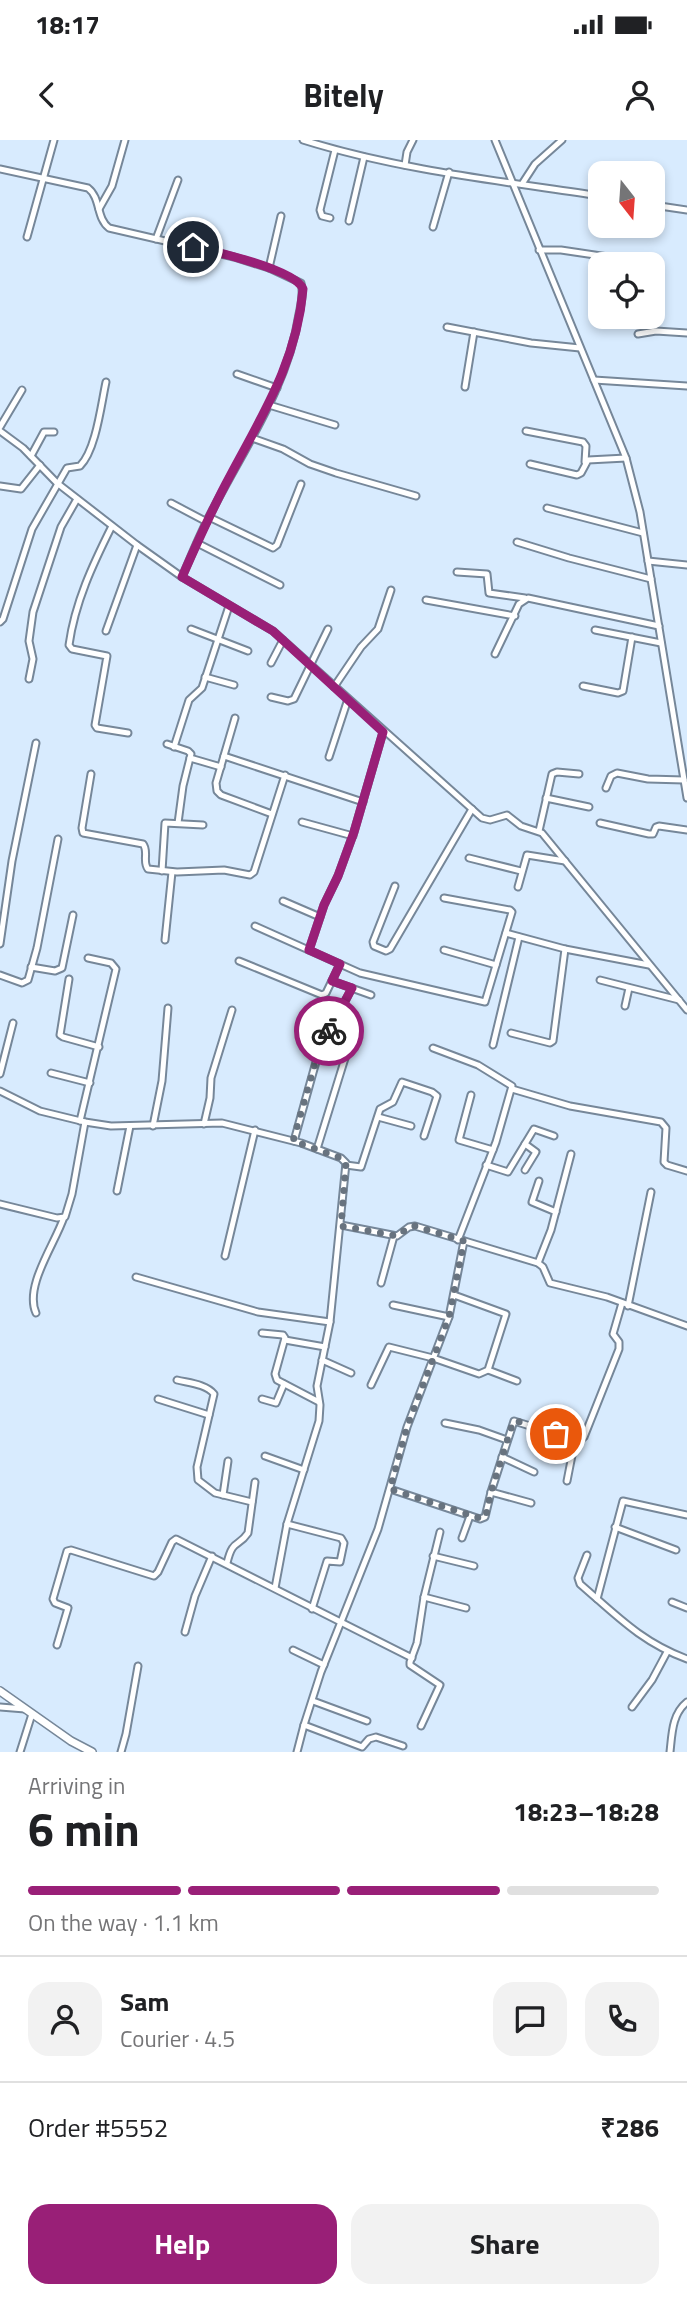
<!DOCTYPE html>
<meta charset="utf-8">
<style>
body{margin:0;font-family:"Titillium Web",sans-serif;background:#f2f2f2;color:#202124;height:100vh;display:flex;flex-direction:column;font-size:26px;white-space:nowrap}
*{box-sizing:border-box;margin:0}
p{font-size:23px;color:#757577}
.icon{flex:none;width:38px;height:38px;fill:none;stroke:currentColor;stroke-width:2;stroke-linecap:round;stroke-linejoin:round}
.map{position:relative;height:1612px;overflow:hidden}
.sheet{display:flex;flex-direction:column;background:#fff;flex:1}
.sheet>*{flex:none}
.needle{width:46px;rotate:163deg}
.controls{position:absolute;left:588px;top:21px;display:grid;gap:14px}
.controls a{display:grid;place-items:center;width:77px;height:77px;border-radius:14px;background:#fff;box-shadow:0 4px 10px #0003;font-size:35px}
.pin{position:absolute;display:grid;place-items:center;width:60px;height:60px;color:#fff;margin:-30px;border:4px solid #fff;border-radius:50%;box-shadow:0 2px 7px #0007}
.courier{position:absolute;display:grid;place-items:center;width:70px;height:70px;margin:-35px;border:5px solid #991f77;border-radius:50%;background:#fff;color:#222;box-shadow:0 2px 9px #0007}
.overview em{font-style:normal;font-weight:700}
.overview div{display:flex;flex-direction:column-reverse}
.overview{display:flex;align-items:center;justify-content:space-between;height:119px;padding:0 28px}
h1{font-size:46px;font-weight:700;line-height:52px}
.bar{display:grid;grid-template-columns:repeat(4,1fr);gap:10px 7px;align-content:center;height:84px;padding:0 28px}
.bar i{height:9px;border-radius:5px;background:#e0e0e0}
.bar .on{background:#991f77}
.bar p{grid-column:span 4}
.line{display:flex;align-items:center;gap:18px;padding:0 28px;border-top:2px solid #e0e0e0}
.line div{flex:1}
.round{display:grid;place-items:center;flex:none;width:74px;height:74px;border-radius:21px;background:#f2f2f2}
.cta{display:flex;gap:14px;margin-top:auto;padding:14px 28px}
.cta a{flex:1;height:80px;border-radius:21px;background:#991f77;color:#fff;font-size:28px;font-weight:700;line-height:80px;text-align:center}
.cta a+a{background:#f2f2f2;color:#202124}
.status{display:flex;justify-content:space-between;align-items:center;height:49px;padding:0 35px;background:#fff;direction:ltr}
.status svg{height:19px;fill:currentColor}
header{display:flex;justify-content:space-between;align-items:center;height:91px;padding:0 28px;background:#fff;font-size:32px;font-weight:700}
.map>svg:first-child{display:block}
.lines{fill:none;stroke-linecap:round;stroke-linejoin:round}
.minor-casing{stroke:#768799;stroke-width:9}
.tertiary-casing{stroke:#768799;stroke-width:10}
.minor{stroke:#fff;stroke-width:5}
.tertiary{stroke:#fff;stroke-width:7}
.done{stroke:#68737f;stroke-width:7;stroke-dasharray:0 12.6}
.route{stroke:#991f77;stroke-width:9}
</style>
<div class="status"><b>18:17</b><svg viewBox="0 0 49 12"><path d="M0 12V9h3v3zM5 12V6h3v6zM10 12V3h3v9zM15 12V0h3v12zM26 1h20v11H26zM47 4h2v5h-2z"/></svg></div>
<header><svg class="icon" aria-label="back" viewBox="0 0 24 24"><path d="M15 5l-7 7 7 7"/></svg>Bitely<svg class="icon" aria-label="person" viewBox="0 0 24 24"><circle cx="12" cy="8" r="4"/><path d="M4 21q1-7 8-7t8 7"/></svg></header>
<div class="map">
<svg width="687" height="1612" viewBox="0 0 687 1612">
<rect width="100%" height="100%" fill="#d8ebfe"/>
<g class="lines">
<defs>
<g id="minor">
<path d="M 303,0 C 399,30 501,41 600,56"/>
<polyline points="495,0 626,318 640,372 687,658"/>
<polyline points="405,25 407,12 413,0"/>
<path d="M 0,29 L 88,48 C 101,58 96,78 109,88 L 234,117 L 269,128 L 301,143 C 304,153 301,164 299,174 C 288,246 246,305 213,369 C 201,391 192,414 182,437"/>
<polyline points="611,33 612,27"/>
<polyline points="522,44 535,24 562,0"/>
<polyline points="653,65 687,70"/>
<polyline points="99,69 112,46 125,0"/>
<polyline points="330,78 322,76 320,70 335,10"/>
<polyline points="349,81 364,17"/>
<polyline points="433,87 449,32"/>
<polyline points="27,97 54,0"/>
<polyline points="156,99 178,40"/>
<polyline points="539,110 561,110 635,121"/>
<polyline points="269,128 281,76"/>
<polyline points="447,187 531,203 580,208"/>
<polyline points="638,194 656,191 687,193"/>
<polyline points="237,234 277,248"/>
<polyline points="594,240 687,246"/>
<polyline points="465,247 474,192"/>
<polyline points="269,265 335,285"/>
<polyline points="0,287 22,250"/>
<polyline points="0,291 23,308 57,343 137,405 182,437 273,491 482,678 490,680 507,675 521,686 542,693 687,870"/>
<polyline points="526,291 583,302 586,306 585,322"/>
<polyline points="252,298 283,309 310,324 336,333 416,356"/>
<polyline points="31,316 44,292 54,292"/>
<polyline points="530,324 577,335 581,333 588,320 626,318"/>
<polyline points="0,346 21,349 40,325"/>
<polyline points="171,363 207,382"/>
<polyline points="547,368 643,393"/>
<polyline points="209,377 273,408 277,405 301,344"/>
<path d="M 112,386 C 93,424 75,462 69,505 L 72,509 L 107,516 L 95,585 L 97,588 L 128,593"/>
<polyline points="517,402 569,418 651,439"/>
<polyline points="197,403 280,445"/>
<polyline points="648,421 687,425"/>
<polyline points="457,432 487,434 489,453 525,458"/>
<polyline points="426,460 515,476"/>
<path d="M 0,482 L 3,479 L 32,389 L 67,328 L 80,326 C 96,310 101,265 106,242"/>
<polyline points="191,489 248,511"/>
<polyline points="595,490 661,503"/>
<polyline points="106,491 137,405"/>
<polyline points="495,514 519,464 528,458 659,486"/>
<polyline points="271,523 283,500"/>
<polyline points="205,537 234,545"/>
<polyline points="29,539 33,519 29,501 33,472 61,387 77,359"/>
<polyline points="583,546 618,553 623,551 632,497"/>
<polyline points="334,547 361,507 378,489 391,450"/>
<polyline points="271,557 288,561 294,559 328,489"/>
<polyline points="235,578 216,643 217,651 221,655 272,674"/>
<polyline points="167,604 188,611 191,614 183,646 178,683"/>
<polyline points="174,607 189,560 202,548 229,466"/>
<polyline points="224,616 363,662"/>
<polyline points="329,617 348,559"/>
<polyline points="190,618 221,627"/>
<path d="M 91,634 L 82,688 L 83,693 L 143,704 C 149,711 142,722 148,729 L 177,732 L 224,730 L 250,735 L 254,732 L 285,635"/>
<polyline points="606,648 611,636 617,633 648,639 684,640"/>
<polyline points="546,658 589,667"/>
<polyline points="302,682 353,696"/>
<polyline points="600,683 649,694 653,694 656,687 659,686 687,690"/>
<polyline points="539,691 552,634 557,632 579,634"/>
<polyline points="469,718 521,731"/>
<polyline points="162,731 165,683 203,685"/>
<polyline points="395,746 373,802 374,806 386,811 390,809 472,669"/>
<polyline points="518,747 527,715 565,721"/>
<polyline points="283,761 320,777"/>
<polyline points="255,786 360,833 485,862 512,772 510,770 444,758"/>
<polyline points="506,793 565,809 649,825"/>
<polyline points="165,800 172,732"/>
<polyline points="0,804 12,721 36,603"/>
<polyline points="309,810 324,765 338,736 354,692 383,592"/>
<polyline points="444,810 496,825"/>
<polyline points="239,821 322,855 326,853 340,824"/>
<polyline points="31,827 55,831 62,828 73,775"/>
<polyline points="0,835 22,843 28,840 37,808 58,699"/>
<polyline points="69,839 60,895 63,897 99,907"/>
<polyline points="600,840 679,860"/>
<polyline points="332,841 371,855"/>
<polyline points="625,866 629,848"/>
<polyline points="511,893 550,903 553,901 565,809"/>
<polyline points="493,905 519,797"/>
<polyline points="433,908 478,925 512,946 496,1002 458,1100"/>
<polyline points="51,933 90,943"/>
<polyline points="0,934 13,883"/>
<polyline points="512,949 570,966 661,982 666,988 664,1022 667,1025 687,1031"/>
<polyline points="0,951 40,971 85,982 111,986 222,983 301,1003 341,1018 346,1023 330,1182 317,1246 320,1265 319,1281 287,1384 275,1448"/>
<polyline points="471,955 459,1000 493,1010"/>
<polyline points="378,977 411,986"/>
<polyline points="80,981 116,829 111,823 88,818"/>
<polyline points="204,984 210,958 211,938 232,870"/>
<polyline points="153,986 162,941 168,868"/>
<polyline points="294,1001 319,911 352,848"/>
<polyline points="525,1004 536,1012 525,1030"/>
<polyline points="317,1009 346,915"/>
<polyline points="346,1025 361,1027 380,969 393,962 402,942 432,952 437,956 424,996"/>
<polyline points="486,1025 508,1032 534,989 554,996"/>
<polyline points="539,1041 532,1062 556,1072"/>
<polyline points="117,1051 130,986"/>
<polyline points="0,1064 57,1078 65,1077 72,1054 85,982"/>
<polyline points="341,1085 397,1096 409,1087 415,1086 538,1123 543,1127 550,1143 607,1157 687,1186"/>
<polyline points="225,1116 255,990"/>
<polyline points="538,1123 551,1090 571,1014"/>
<polyline points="136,1137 258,1172 330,1182"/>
<polyline points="381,1143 394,1096"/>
<polyline points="393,1165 449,1177"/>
<polyline points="628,1166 651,1052"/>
<path d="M 36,1173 C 24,1146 55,1104 64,1077"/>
<polyline points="262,1193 283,1195 285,1198 275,1234 277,1240 319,1262"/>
<polyline points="285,1200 325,1207"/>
<polyline points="322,1220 351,1233"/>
<polyline points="488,1230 517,1241"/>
<path d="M 177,1240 C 189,1243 206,1244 214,1254 L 197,1327 L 198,1340 L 215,1353 L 252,1362"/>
<polyline points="371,1245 389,1207 433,1218 479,1234 488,1230 506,1174 454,1155"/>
<polyline points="158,1259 209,1275"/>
<polyline points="262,1259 276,1263 284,1244"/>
<polyline points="445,1283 479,1290 507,1300"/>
<polyline points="265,1316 304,1330"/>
<polyline points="502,1317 534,1332"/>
<polyline points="567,1341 575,1300"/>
<polyline points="390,1349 480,1379 485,1377 491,1352 514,1281 575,1300 580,1300 584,1297 619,1209 619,1202 613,1194 622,1163"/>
<polyline points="491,1352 531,1363"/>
<polyline points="223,1355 228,1321"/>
<polyline points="287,1384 341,1398 344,1403 340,1422 327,1421 312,1469"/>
<polyline points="615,1387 676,1410"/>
<polyline points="462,1398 470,1376"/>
<path d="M 587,1415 L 578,1438 L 580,1444 C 616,1475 641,1502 687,1519"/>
<polyline points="433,1416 474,1426"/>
<path d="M 227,1423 C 233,1398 238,1408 248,1393 L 255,1342"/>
<polyline points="424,1457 466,1468"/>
<polyline points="597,1459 623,1361 687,1375"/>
<polyline points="672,1462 687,1468"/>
<polyline points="185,1492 195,1456 212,1416"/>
<polyline points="57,1505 68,1468 55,1463 53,1459 67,1411 71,1410 154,1436 158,1432 172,1402 176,1399 412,1518"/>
<polyline points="293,1510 324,1525"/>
<polyline points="313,1561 367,1581"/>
<polyline points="0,1567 25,1569"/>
<polyline points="632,1567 652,1540 667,1512"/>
<polyline points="304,1585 362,1607 369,1599 376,1597 403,1606"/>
<polyline points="421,1586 440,1545 410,1525 410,1522 417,1503 424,1457 440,1392"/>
<polyline points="20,1612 32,1574"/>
<polyline points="121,1612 126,1594 138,1526"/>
<polyline points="297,1612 304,1585 321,1532 378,1389 407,1287 449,1177 464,1101"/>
<path d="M 670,1612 C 672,1594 672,1574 687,1562"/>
</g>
<polyline id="tertiary" points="0,1551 71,1601 92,1612"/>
</defs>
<use href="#minor" class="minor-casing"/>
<use href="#tertiary" class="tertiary-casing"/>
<use href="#minor" class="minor"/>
<use href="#tertiary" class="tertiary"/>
</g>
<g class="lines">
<polyline class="done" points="329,891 316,920 293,1001 341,1018 346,1023 341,1086 397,1096 409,1087 415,1086 464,1101 449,1177 407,1287 390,1349 482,1379 486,1375 491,1352 513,1282 517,1281 556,1294"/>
<path class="route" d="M 193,107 C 214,111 296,130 303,149 C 297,221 263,274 230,336 C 212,369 197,403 182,437 L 273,491 L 383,592 L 354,692 L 338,736 L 324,765 L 309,810 L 340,824 L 332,841 L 352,848 L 329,891"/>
</g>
</svg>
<div class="controls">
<a><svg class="needle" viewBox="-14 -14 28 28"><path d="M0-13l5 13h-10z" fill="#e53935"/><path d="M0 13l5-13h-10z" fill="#757577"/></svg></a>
<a><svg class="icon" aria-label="locate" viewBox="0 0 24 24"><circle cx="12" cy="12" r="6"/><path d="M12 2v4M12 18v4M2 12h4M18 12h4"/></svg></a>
</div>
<div class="pin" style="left:556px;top:1294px;background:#ea580c"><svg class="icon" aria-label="bag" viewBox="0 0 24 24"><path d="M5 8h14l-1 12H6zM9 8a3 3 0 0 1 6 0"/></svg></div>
<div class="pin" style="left:193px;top:107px;background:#1f2937"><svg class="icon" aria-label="home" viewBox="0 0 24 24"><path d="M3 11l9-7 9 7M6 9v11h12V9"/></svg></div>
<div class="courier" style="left:329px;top:891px"><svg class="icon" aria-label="bike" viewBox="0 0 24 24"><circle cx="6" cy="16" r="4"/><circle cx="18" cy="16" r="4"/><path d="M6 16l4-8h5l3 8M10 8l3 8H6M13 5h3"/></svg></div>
</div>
<section class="sheet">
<div class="overview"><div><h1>6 min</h1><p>Arriving in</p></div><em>18:23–18:28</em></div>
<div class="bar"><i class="on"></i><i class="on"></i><i class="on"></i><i></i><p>On the way · 1.1 km</p></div>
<div class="line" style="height:126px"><a class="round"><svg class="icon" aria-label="person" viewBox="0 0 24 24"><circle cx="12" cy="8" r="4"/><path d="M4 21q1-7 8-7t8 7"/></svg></a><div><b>Sam</b><p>Courier · 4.5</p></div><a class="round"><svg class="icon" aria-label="chat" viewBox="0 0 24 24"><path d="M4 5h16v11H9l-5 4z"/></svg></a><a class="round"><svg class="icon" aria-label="phone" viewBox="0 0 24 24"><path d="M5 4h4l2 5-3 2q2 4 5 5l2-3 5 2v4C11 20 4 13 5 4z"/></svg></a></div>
<div class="line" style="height:91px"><div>Order #5552</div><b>₹286</b></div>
<div class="cta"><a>Help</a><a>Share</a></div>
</section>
